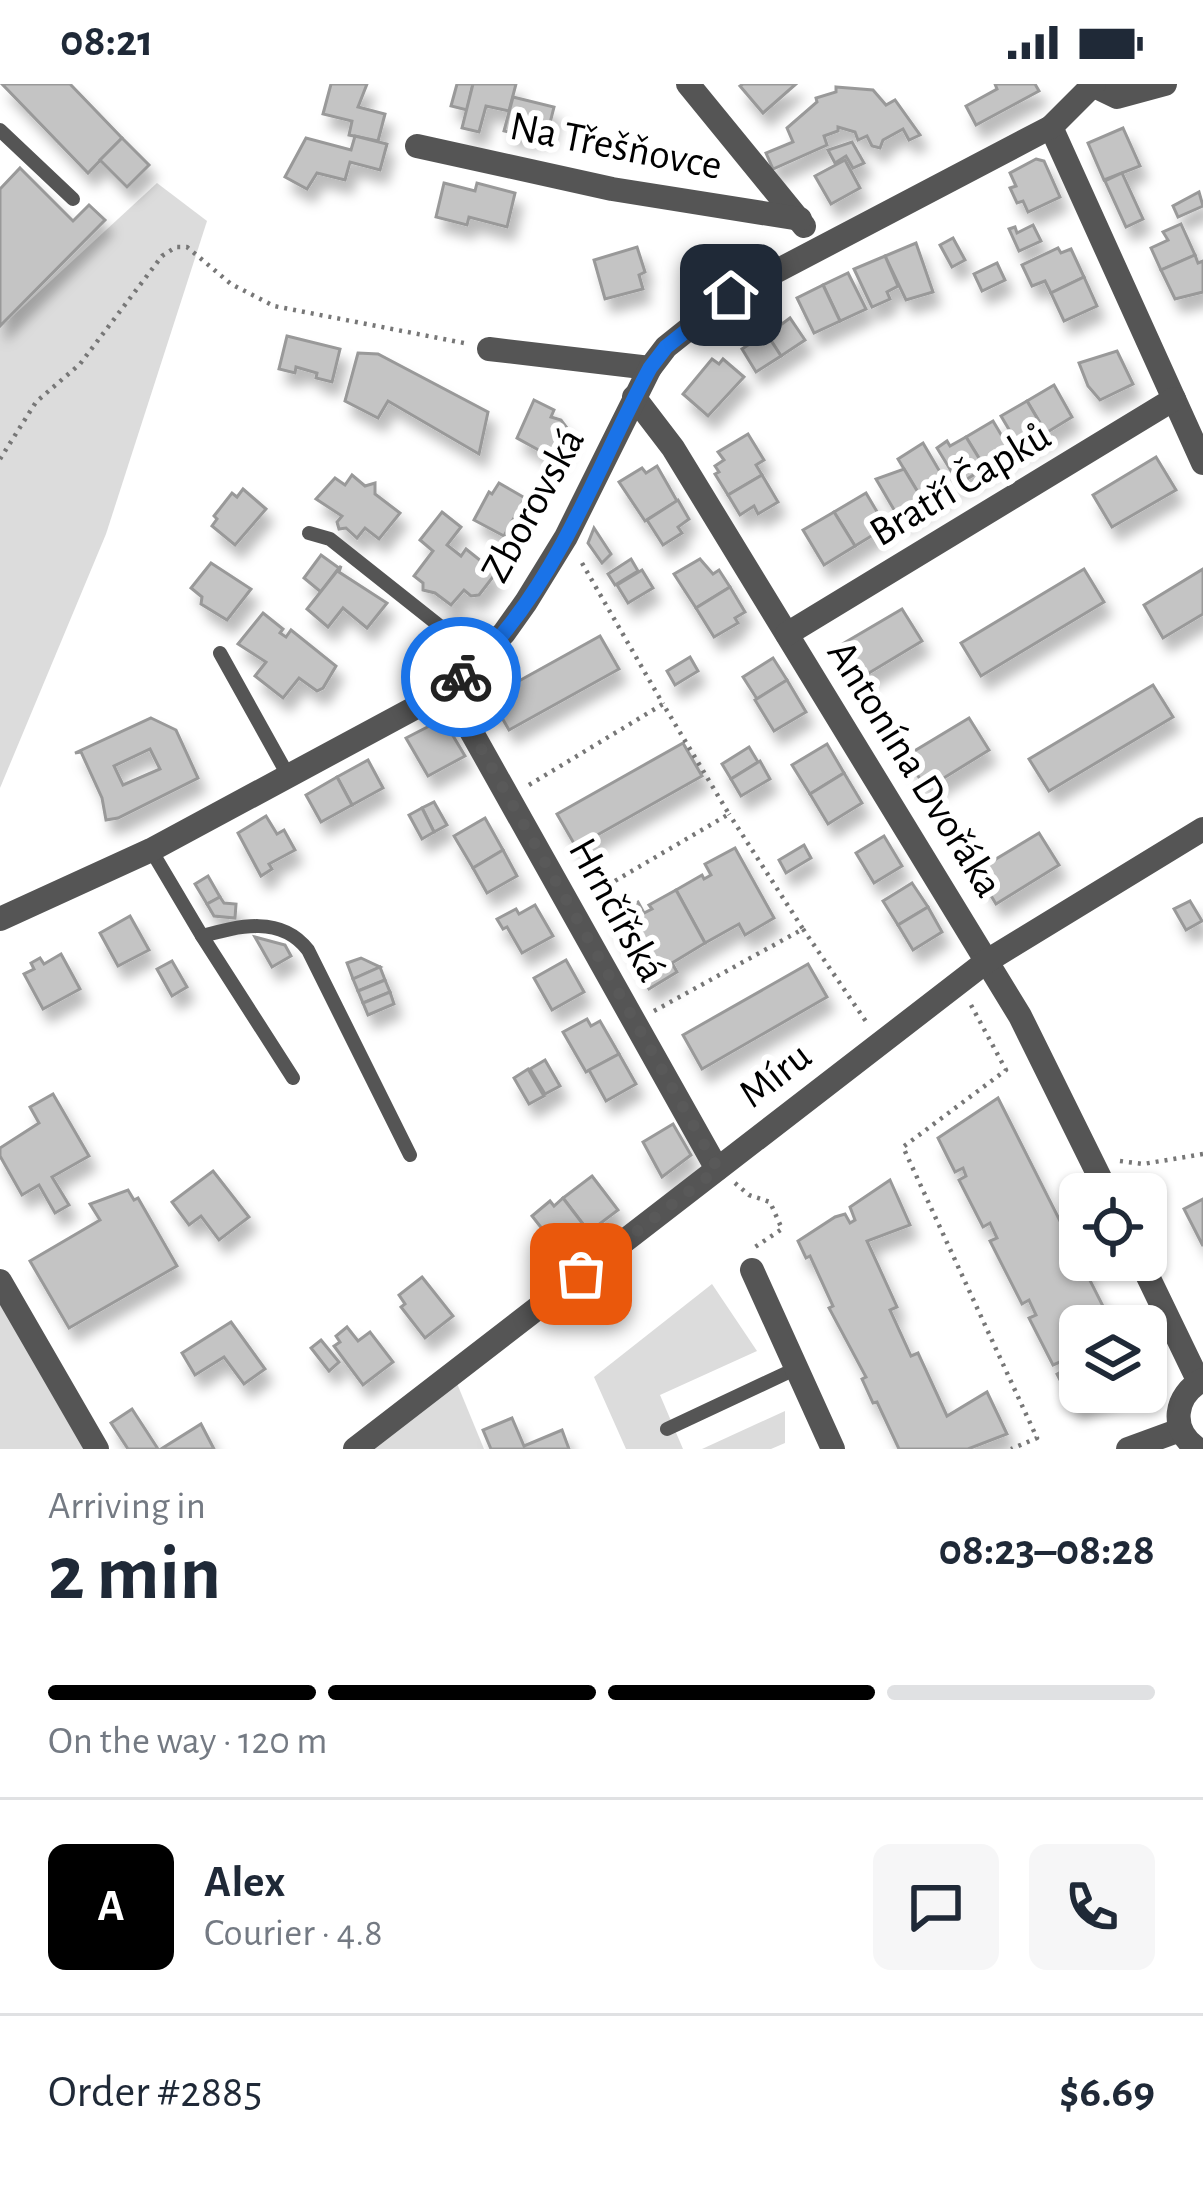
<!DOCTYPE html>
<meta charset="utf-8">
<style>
body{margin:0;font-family:"Alegreya Sans",sans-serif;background:#f6f6f7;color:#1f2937;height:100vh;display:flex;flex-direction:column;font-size:45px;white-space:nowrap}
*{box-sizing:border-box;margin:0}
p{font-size:39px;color:#747a83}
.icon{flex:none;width:66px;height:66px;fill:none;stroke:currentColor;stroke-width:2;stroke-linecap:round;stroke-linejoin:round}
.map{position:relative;height:1365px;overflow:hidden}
.panel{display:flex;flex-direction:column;background:#fff;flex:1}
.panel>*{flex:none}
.fabs{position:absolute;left:1059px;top:1089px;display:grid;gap:24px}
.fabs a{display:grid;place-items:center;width:108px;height:108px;border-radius:18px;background:#fff;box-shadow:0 3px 9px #0004;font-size:60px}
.pin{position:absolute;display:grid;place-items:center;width:102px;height:102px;color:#fff;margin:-51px;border-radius:24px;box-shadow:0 6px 18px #0006}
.courier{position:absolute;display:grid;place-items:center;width:120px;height:120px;margin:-60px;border:9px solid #1a73e8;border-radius:50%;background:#fff;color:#222;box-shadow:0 3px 15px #0007}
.summary em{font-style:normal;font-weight:700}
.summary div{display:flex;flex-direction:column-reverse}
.summary{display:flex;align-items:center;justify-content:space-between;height:204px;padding:0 48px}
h1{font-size:78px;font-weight:700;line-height:90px}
.bar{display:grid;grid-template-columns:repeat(4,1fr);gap:18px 12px;align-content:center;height:144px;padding:0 48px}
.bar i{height:15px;border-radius:9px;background:#e0e1e3}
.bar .selected{background:#000}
.bar p{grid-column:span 4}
.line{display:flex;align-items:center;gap:30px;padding:0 48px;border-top:3px solid #e0e1e3}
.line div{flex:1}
.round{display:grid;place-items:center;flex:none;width:126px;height:126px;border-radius:18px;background:#f6f6f7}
.status{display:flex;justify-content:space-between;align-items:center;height:84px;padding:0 60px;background:#fff;direction:ltr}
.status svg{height:33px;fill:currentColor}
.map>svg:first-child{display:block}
.green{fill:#dcdcdc}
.building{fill:#c4c4c4;stroke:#999;stroke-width:3;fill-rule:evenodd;filter:url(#shadow)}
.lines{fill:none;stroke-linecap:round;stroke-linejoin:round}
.path{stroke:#777;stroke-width:4.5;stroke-dasharray:3 6;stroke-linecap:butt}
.service{stroke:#555;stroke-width:14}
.minor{stroke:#555;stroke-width:24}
.done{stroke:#595959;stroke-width:12;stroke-dasharray:0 21.6}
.route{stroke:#1a73e8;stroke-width:15}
.labels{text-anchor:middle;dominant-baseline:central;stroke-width:12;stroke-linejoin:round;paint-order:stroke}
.street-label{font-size:42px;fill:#000;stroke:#fff}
</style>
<div class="status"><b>08:21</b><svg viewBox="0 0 49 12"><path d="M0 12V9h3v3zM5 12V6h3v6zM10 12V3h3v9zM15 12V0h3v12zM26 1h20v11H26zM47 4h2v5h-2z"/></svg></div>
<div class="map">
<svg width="1203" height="1365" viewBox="0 0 1203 1365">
<defs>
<filter id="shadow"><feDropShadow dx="7" dy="13" stdDeviation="6" flood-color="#0004"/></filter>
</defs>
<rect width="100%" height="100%" fill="#fff"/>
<g class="green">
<polygon points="157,99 207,137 106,450 0,704 0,244"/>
<polygon points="712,1200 757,1267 660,1311 683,1365 626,1365 594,1293"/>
<polygon points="0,1215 88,1365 0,1365"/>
<polygon points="456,1297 484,1365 369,1365"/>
<polygon points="785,1327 785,1359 771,1365 702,1365"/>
</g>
<g class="building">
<polygon points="2,0 70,0 122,54 88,89"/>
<polygon points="331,0 367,0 358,23 385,30 378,57 349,51 352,37 323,30"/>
<polygon points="457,0 473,0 467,26 451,22"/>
<polygon points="473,0 516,0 509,27 486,22 479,48 462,44"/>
<polygon points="743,0 796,0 763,29 740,2"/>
<polygon points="995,0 1035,0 1039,7 976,41 966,22 997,5"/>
<polygon points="836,3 873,6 886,21 895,16 920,51 909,56 903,45 883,56 880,64 872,62 867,52 858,56 855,48 838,43 838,47 824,52 827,61 773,85 766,69 793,58 787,44 817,18 816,14 836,8"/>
<polygon points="513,13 554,23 547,51 531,48 530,53 504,47"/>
<polygon points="1123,44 1140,82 1104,96 1088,59"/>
<polygon points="355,52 387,60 380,86 350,78 345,96 317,89 307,105 285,93 306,54 351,66"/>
<polygon points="122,54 149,81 127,103 100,76"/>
<polygon points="852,58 864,79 853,84 846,72 835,79 828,66"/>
<polygon points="1036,75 1044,77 1060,113 1028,128 1023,117 1017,119 1010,104 1016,102 1010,89"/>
<polygon points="845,76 860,104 831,120 815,92"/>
<polygon points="20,84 73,137 89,121 105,136 0,242 0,105"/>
<polygon points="1122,89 1143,135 1126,143 1105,97"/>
<polygon points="444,99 475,107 477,99 515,109 507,143 469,133 467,141 436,133"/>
<polygon points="1199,108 1203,122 1178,133 1173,122"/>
<polygon points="1181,140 1195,171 1161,186 1151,164 1168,156 1163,148"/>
<polygon points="1033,141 1041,157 1019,167 1009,145 1015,143 1017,149"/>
<polygon points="953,154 965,176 952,183 940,161"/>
<polygon points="916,159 933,208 906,216 885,172"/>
<polygon points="637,163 645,188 639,191 643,205 605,215 594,176"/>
<polygon points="1058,164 1061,169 1071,165 1084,193 1051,209 1045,197 1032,202 1022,181"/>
<polygon points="1195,171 1198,179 1203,177 1203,208 1175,215 1161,186"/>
<polygon points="885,172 898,202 887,208 890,215 872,223 854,185"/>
<polygon points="997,179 1005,196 982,207 974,190"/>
<polygon points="848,189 866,225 840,237 823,201"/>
<polygon points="1084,193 1097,222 1064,237 1051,209"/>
<polygon points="823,201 840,237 814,249 797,214"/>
<polygon points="774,229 782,240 790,234 805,256 781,272 759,238"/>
<polygon points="759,238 781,272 756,288 742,265 751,259 744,248"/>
<polygon points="287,252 340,265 332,298 316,294 317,289 296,283 295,289 279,285"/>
<polygon points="1117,267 1133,300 1100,316 1088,302 1079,279"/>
<polygon points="358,269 378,270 488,328 479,370 388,317 378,334 345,317"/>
<polygon points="712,275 719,280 723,275 744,293 708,332 683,310"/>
<polygon points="1054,301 1072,333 1046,349 1027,317"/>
<polygon points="534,316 554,326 551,333 561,336 567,344 566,352 553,374 517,354"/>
<polygon points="1027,317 1046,349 1020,364 1001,332"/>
<polygon points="993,337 1012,369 985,384 966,353"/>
<polygon points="748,350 764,376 756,381 762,391 728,411 715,390 719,388 715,382 724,376 718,368"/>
<polygon points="966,353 985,384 959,400 937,364 947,357 950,362"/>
<polygon points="923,359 950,405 925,420 898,375"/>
<polygon points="1156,373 1176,406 1112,443 1093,411"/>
<polygon points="657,382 677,417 645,437 619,398 642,384 646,389"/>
<polygon points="904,385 925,420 900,436 876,395"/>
<polygon points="352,391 365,402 375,399 375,410 400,429 379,455 365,444 357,454 346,444 339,445 337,438 342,432 316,415 335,394 345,401"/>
<polygon points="762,391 778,418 758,430 754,422 740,431 728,411"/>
<polygon points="499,399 525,414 504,452 474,436 489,408 492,410"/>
<polygon points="243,405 266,425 235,461 212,442 217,435 214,432 232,409 237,413"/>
<polygon points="866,409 886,443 855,462 834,428"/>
<polygon points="678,416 689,435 678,443 682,449 663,461 647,436"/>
<polygon points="442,428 461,443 447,461 461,472 466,465 496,489 479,511 471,512 464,506 451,521 435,509 423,506 423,499 414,492 433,467 420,456"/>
<polygon points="834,428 855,462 824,481 803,446"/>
<polygon points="594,444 611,470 602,479 588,459"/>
<polygon points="321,471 339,484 321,508 304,494"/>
<polygon points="631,475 638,487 615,501 608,490"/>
<polygon points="700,475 713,490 719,486 730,503 696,524 674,490"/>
<polygon points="211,479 251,505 227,536 201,520 202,513 191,504"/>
<polygon points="341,482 339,488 387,519 367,544 343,524 328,543 307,525"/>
<polygon points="1084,485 1104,518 981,592 961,559"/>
<polygon points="1203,485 1203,530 1163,554 1144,521"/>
<polygon points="642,486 653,504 628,519 617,501"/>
<polygon points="730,503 745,528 735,534 738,539 714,553 696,524"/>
<polygon points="902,525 922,557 859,595 839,562"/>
<polygon points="263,529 283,545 280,549 286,553 291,546 336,582 323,604 317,607 299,594 283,614 255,592 266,578 238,560"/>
<polygon points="600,552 619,585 509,646 490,613"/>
<polygon points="690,573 698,587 675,601 667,587"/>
<polygon points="773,574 787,596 757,615 743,593"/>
<polygon points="787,596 806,628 774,647 755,616"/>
<polygon points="1153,601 1173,633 1049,707 1029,675"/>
<path d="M 151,634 L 176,646 L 198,694 L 118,734 L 106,736 L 102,714 L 81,668 L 75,669 ZM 150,665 L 160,685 L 123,701 L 114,682 Z"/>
<polygon points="969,634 989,666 926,705 906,672"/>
<polygon points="443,635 465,672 428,692 406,654"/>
<polygon points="683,659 702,692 576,763 557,730"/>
<polygon points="827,660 844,689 810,710 792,681"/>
<polygon points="749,663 758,678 731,695 722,680"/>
<polygon points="368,676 383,704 352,721 337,693"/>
<polygon points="760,677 770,695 741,712 731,695"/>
<polygon points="844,689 862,719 828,740 810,710"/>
<polygon points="337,693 352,721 321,738 306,711"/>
<polygon points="434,718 447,741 434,748 422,724"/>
<polygon points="422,724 434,748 422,755 409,731"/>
<polygon points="266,732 277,750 284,746 295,766 269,780 272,785 261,792 238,749"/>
<polygon points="485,734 503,766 473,784 454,752"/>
<polygon points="1039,749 1059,781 996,820 976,787"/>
<polygon points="884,752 902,782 874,799 856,769"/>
<polygon points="804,761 811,774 786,789 779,776"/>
<polygon points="735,764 774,834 745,851 739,840 705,859 676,806 702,791 704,795 711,791 705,780"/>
<polygon points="503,766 517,792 487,809 473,784"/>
<polygon points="208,792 220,813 207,820 195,800"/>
<polygon points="912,799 928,823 898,841 883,817"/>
<polygon points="676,806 705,859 672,879 677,888 649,905 609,834 638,818 644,829 652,825 649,821"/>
<polygon points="220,813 224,819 236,820 235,834 214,832 207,820"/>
<polygon points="1190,817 1202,837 1186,846 1174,825"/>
<polygon points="535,821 553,852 522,869 507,843 503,845 497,835 516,825 519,830"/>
<polygon points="928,823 942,848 913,866 898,841"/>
<polygon points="130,832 149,866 118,882 100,849"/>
<polygon points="255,853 285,861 291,872 272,883"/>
<polygon points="61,870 80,905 43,925 24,890 34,885 31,879 40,874 44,880"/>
<polygon points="361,874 380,883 353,895 347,879"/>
<polygon points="566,876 584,908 552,926 534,894"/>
<polygon points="172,877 187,903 172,912 157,885"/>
<polygon points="808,880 827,913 702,985 683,951"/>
<polygon points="380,883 385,896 358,907 353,895"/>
<polygon points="385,896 390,908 363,919 358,907"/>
<polygon points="390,908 394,920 368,931 363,919"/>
<polygon points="587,935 591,942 600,937 619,970 586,988 563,948"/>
<polygon points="619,970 636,1000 606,1017 589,986"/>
<polygon points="545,976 560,1002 545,1010 530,985"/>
<polygon points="528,985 544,1012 529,1020 514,994"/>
<polygon points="53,1010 89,1072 52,1093 69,1121 55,1129 39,1101 22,1111 0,1072 0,1064 39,1039 30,1023"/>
<polygon points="998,1014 1113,1242 1080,1242 1080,1308 1112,1308 1074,1323 1057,1290 1064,1286 1060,1278 1053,1281 1029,1234 1036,1231 1029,1216 1022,1220 990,1157 997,1154 990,1139 983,1143 959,1096 966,1092 963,1084 955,1088 938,1054"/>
<polygon points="673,1040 691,1071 662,1093 643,1058"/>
<polygon points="213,1087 249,1133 219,1156 201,1132 189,1141 172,1118"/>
<polygon points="592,1092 618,1126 589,1148 563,1114"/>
<polygon points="890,1096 910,1141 867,1157 897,1223 890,1226 911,1272 918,1269 947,1332 987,1308 1007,1350 968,1365 899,1365 877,1318 873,1319 862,1295 866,1293 829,1224 833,1222 810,1172 806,1174 798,1157 835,1133 845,1130 850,1139 855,1136 850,1123"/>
<polygon points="128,1106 134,1116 138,1114 177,1182 69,1244 30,1177 100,1136 90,1120"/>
<polygon points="563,1114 589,1148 562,1170 532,1132 550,1117 554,1122"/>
<polygon points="1203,1115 1203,1162 1184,1125"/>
<polygon points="422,1193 453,1232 425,1254 401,1223 405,1220 399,1211"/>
<polygon points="231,1238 265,1285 244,1300 224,1273 195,1291 182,1269"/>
<polygon points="347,1243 358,1257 370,1248 393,1278 363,1301 334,1262 340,1258 336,1252"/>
<polygon points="321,1256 339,1278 329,1287 311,1264"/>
<polygon points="132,1325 158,1365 128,1365 111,1339"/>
<polygon points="512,1334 524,1362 562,1346 569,1365 491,1365 483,1346"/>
<polygon points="201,1340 214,1365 161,1365"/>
</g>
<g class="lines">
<g class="path">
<polyline points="0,375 36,318 80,280 162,172 176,163 187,163 231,200 274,222 464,259"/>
<polyline points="582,479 663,620"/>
<polyline points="529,701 663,620 729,730 591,811"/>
<polyline points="803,845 867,939"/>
<polyline points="971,921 1006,986 903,1063 1037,1354 1011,1365"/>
<polyline points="654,927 803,845 729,730"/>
<polyline points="1120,1077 1143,1080 1203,1070"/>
<polyline points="735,1099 749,1111 770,1118 782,1145 755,1163"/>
</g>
<g class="service">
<polyline points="0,46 73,115"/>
<polyline points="309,449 330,455 480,574"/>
<polyline points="220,569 289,693"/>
<polyline points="151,766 202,852"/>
<path d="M 293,994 L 202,852 C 239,842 281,831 308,866 L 410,1071"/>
<polyline points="667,1345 795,1285"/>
</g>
<g class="minor">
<polyline points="688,0 804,142"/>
<polyline points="1090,0 1117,13 1165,0"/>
<polyline points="1051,43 1203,379"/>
<polyline points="417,62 612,105 800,135"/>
<polyline points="489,265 650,284"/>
<polyline points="634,313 673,364 1020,932 1108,1110"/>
<polyline points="787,550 1174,315"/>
<polyline points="448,606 717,1085"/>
<polyline points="0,835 151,766 448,606 504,549 526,518 566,453 650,284 666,263 731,211 1051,43 1094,0"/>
<polyline points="1140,1176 1199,1298"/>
<polyline points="752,1186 833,1365"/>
<polyline points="0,1197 97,1365"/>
<polyline points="355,1365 987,877 1203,745"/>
<polyline points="1128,1365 1180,1346"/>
<path d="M 1198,1365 C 1169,1346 1174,1311 1203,1296"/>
</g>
</g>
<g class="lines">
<polyline class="done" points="461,593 448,606 718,1085 581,1190"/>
<path class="route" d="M 461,593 C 476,578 493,563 506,546 C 569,468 603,371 650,284 L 666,263 L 731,211"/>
</g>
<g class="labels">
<g class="street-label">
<text transform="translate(616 62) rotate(11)">Na Třešňovce</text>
<text transform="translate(960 400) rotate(-31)">Bratří Čapků</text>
<text transform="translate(533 421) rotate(-61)">Zborovská</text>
<text transform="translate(915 685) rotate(58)">Antonína Dvořáka</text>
<text transform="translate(617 826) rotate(61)">Hrnčířská</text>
<text transform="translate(775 991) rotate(-38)">Míru</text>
</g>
</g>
</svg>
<div class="fabs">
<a><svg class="icon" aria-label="locate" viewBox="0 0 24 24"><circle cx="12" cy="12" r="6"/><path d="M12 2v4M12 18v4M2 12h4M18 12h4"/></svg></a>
<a><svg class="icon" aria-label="layers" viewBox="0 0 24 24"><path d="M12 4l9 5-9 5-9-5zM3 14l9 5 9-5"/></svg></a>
</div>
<div class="pin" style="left:581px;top:1190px;background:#ea580c"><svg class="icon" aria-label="bag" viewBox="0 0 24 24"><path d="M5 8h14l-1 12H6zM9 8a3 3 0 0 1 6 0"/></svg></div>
<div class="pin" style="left:731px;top:211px;background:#1f2937"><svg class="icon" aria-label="home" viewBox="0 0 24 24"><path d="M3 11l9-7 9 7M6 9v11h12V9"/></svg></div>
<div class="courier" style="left:461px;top:593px"><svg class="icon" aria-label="bike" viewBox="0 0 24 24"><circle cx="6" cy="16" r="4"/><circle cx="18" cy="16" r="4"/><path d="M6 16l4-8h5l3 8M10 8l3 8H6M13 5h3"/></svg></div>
</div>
<section class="panel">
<div class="summary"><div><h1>2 min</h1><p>Arriving in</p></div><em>08:23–08:28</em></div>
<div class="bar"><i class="selected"></i><i class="selected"></i><i class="selected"></i><i></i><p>On the way · 120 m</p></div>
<div class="line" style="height:216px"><b class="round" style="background:#000;color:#fff">A</b><div><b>Alex</b><p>Courier · 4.8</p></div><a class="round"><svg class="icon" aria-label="chat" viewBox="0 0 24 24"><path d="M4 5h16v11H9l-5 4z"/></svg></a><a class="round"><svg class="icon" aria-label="phone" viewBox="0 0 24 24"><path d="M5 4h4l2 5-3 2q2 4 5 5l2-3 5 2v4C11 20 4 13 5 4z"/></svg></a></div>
<div class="line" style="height:156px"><div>Order #2885</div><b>$6.69</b></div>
</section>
